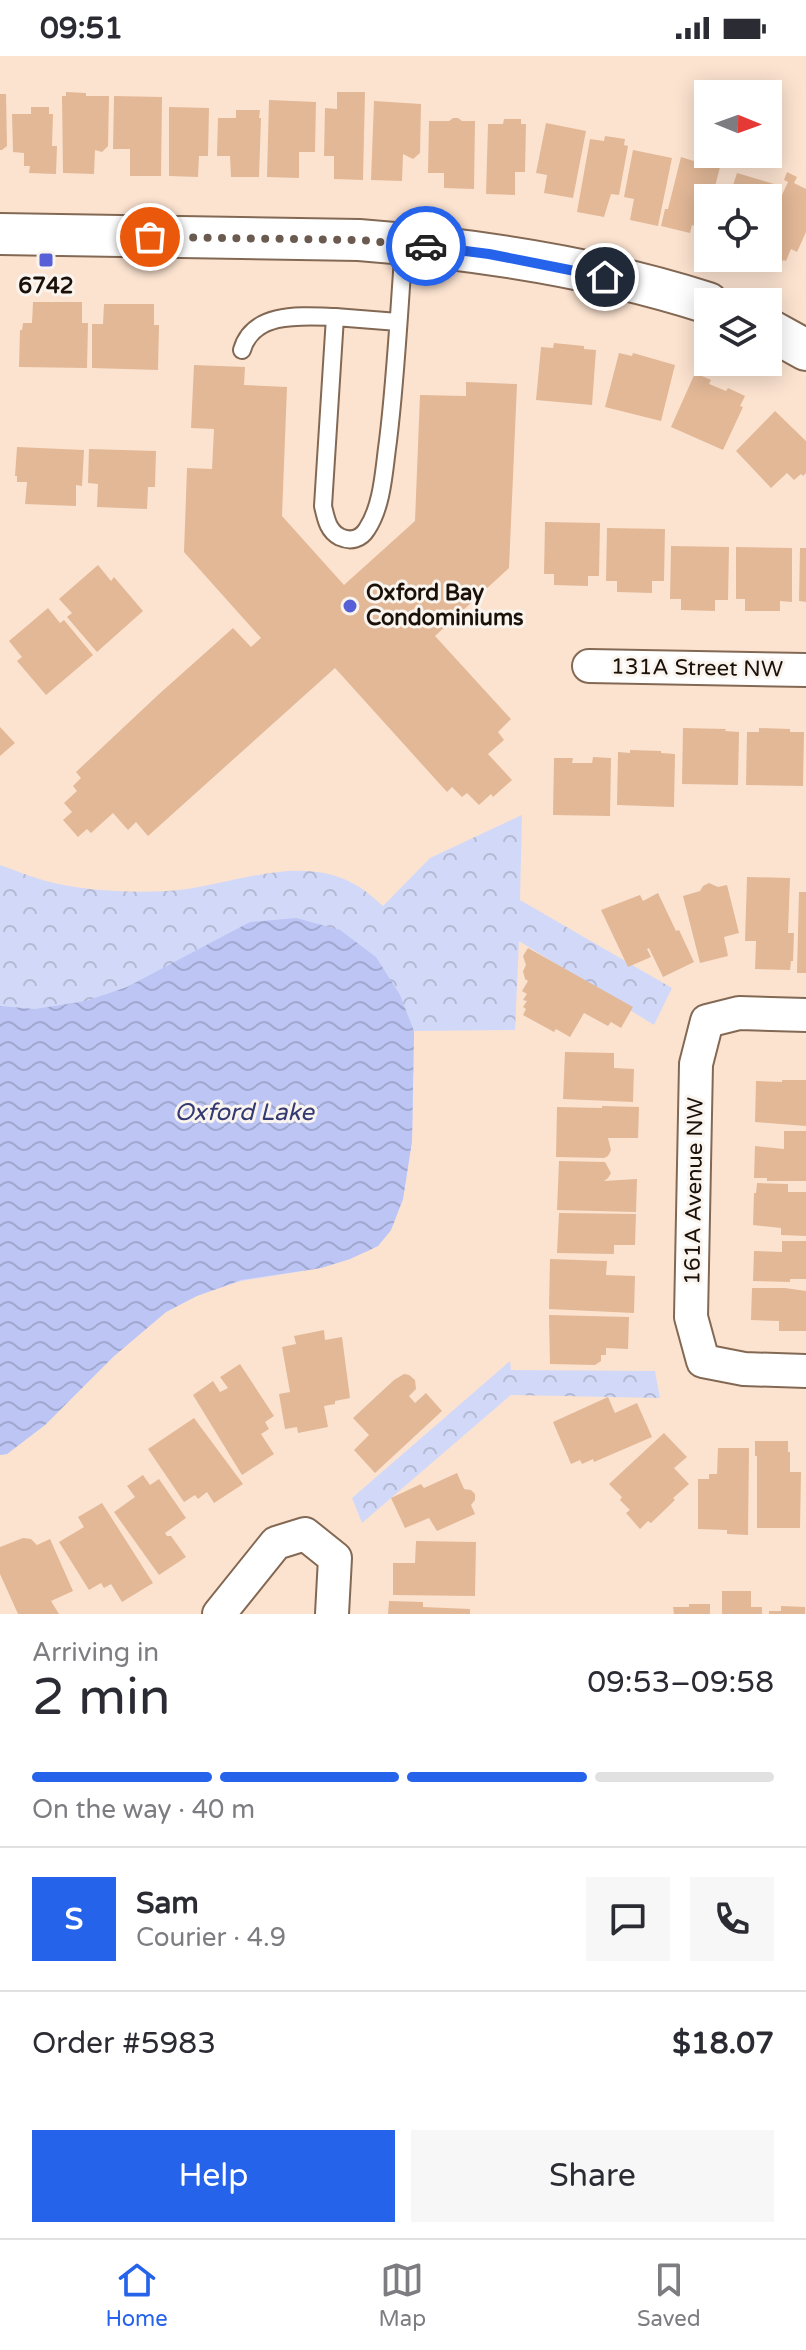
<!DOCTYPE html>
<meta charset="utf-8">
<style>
body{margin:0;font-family:"Varela Round",sans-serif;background:#f7f7f7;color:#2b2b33;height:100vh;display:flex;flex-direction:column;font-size:30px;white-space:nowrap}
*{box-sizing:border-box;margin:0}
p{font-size:26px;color:#7c7c81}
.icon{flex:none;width:44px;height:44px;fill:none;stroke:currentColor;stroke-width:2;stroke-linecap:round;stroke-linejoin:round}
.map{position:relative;height:1558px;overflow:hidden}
.details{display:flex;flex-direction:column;background:#fff;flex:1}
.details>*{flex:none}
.needle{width:52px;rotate:91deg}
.tools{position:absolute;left:694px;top:24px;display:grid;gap:16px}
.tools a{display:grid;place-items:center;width:88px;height:88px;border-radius:0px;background:#fff;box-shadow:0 4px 20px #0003;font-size:40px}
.pin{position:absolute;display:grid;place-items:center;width:68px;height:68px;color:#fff;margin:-34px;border:4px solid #fff;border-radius:50%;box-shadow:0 2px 8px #0007}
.courier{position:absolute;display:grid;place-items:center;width:80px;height:80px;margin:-40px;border:6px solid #2563eb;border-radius:50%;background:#fff;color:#222;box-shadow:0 2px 10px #0007}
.head em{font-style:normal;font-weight:600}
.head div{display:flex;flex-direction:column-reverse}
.head{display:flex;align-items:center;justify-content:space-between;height:136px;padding:0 32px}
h1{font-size:52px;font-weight:600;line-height:60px}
.bar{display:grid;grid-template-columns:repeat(4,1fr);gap:12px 8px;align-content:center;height:96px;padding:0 32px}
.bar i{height:10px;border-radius:6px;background:#e1e1e2}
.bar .active{background:#2563eb}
.bar p{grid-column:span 4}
.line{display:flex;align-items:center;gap:20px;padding:0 32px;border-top:2px solid #e1e1e2}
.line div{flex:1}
.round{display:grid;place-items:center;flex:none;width:84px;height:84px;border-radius:0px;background:#f7f7f7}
.cta{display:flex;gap:16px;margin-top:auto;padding:16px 32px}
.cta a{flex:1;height:92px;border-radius:0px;background:#2563eb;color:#fff;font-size:32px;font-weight:600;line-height:92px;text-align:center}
.cta a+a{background:#f7f7f7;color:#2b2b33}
.status{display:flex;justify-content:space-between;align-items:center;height:56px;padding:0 40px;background:#fff;direction:ltr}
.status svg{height:22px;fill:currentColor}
.menu{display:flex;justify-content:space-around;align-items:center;height:112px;border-top:2px solid #e1e1e2;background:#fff;font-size:22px;color:#7c7c81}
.menu a{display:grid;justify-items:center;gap:4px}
.menu .active{color:#2563eb}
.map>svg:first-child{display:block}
.park{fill:url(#park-crowns)}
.water{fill:url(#water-waves)}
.building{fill:#e2b897}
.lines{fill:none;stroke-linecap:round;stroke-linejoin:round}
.service-casing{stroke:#836954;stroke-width:20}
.minor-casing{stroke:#836954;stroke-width:36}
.tertiary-casing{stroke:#836954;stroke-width:44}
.service{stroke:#fff;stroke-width:16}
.minor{stroke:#fff;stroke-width:32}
.tertiary{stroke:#fff;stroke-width:40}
.done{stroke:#6a5a4f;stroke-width:8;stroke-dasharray:0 14.4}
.route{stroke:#2563eb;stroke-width:10}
.poi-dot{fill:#5860d7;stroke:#faf4ef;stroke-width:3}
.labels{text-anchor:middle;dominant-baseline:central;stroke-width:6;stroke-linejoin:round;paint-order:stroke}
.poi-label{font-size:22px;font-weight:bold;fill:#1b1109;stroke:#faf4ef}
.street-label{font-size:22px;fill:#1b1109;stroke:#faf4ef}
.water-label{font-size:24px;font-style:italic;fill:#333972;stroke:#faf4ef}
</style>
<div class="status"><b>09:51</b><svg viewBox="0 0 49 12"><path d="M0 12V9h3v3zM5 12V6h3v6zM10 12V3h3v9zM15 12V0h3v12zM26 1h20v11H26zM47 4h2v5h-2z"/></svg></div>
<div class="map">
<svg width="806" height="1558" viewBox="0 0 806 1558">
<defs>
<pattern id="park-crowns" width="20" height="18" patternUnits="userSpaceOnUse" patternTransform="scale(2)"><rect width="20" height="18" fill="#d2d9f8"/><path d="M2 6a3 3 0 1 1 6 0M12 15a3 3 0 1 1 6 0" fill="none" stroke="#b4b9d3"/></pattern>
<pattern id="water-waves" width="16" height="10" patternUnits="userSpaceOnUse" patternTransform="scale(2)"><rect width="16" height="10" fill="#bcc5f4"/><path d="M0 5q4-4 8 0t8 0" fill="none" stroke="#a1a8d0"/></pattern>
</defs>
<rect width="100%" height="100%" fill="#fce3d0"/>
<g class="park">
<path d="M 522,759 L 520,844 L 672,932 L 654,969 L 519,885 L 515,974 L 414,975 L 412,1085 L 403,1143 L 391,1174 L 378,1190 L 350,1203 L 321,1212 L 241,1225 L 196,1240 L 166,1256 L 113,1301 L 45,1369 L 7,1398 L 0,1399 L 0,809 C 15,814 31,821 46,825 C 85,835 127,837 168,835 C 226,832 297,796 354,828 C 364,833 374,842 383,850 L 430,802 Z"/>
<polygon points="510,1305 511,1314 655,1315 660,1342 511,1339 362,1467 352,1442"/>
</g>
<polygon class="water" points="296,862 340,874 376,901 400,939 414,975 412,1085 403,1143 391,1174 378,1190 350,1203 321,1212 241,1224 197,1240 166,1256 113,1301 45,1369 7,1398 0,1399 0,950 35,953 86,945 127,931 250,866"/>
<g class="building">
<polygon points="66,36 86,37 86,40 109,40 108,90 102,96 95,94 94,118 63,117 62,40 66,40"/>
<polygon points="337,36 365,36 363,124 334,123 334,100 324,100 325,52 337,53"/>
<polygon points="0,38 6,38 7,90 2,94 0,94"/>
<polygon points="114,40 162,41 161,120 130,120 130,93 113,93"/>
<polygon points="269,44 316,46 315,96 299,96 299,122 267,121"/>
<polygon points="374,45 421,48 420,97 413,103 403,98 402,125 371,124"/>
<polygon points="31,51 49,51 49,58 53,58 52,90 57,90 56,118 29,117 30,110 24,110 24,97 13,96 12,58 31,58"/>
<polygon points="169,51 209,52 208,100 199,100 198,121 169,120"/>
<polygon points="236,54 260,54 259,62 261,62 259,121 231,121 230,100 217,100 218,62 236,62"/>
<polygon points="453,62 458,62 462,65 475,65 474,133 444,132 444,117 428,117 429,65 449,65"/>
<polygon points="504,63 521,63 521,68 526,68 525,116 515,116 515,139 486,138 488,68 503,68"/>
<polygon points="546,67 586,75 573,142 544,137 547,119 536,117"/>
<polygon points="605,80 625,83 624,89 628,90 619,139 611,138 604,161 577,156 590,83 604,85"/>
<polygon points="633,94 672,102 658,170 630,164 634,143 624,141"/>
<polygon points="681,101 697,106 699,101 715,105 714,109 720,111 712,142 708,142 708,158 699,156 695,170 692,169 690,177 661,170 665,153 668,153"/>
<polygon points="787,116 797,121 794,127 806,133 806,176 797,196 791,193 786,205 783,204 780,211 761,202 768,202 768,169 788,126 784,124"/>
<polygon points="737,117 774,128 769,142 729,142"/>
<polygon points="33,246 82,246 82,267 88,267 87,312 19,311 20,274 22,274 23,267 32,267"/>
<polygon points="104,248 154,248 154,269 159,269 158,314 92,312 92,268 103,268"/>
<polygon points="554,287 584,290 584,293 596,294 592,349 536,344 541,291 553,292"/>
<polygon points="619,297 632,300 633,297 675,309 661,365 605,351"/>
<polygon points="194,309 245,311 244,329 287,331 282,460 344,529 415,465 420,339 466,340 466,326 517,328 509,512 435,580 511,663 498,676 504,684 488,698 512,724 493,741 491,738 479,749 467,737 462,741 452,731 447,736 335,612 148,780 136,766 128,774 113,757 91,777 87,773 78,781 63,764 72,756 64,747 77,735 73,730 81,722 76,716 158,639 233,572 251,591 261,582 184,496 187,412 212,413 214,373 191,372"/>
<polygon points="695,317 711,324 709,328 726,335 728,332 745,340 740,350 743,351 723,394 671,371"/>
<polygon points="775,355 806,385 806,417 803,420 801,418 794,424 787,417 771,432 736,395"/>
<polygon points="17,391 84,394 82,430 76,429 76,450 25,448 27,426 17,426 17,420 15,420"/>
<polygon points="89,393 156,395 155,431 148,431 147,453 97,451 98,428 88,427"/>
<polygon points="545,466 600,467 599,520 588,520 588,530 554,529 554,518 544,518"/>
<polygon points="607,472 665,473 664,525 652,525 652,537 617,536 617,525 606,525"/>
<polygon points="671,490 729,491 728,544 715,544 715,555 681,554 681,543 670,543"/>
<polygon points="736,491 792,492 792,546 780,545 780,555 745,555 745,543 736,543"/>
<polygon points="800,492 806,492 806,546 799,545"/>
<polygon points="98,509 111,525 114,521 143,555 97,596 67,561 72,557 59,543"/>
<polygon points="48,552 60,567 64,564 93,599 46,639 17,605 22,601 9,585"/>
<polygon points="0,671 15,687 0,700"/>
<polygon points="683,672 726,673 725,675 739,676 738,729 682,728"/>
<polygon points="759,672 790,673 790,676 804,676 803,730 746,729 747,676 759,676"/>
<polygon points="630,694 661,695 661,697 675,698 674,751 617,749 618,696 630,697"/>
<polygon points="593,701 611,702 610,760 553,759 554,702 573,702 572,707 592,707"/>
<polygon points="747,821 790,822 788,877 794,877 793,905 791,905 790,914 755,913 756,885 745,885"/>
<polygon points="709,827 718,831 727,829 739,877 724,881 728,900 700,907 683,840 700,835 703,830"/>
<polygon points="799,836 806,836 806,917 797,917"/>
<polygon points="658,837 676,875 679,874 694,906 663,921 649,892 647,893 651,901 628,911 601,854 640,839 643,845"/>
<polygon points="528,892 633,951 621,972 611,966 608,970 584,957 570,981 556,973 554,976 523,959 526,953 523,951 527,945 523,944 527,938 522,935 528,925 525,923 523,915 526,909 523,900"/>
<polygon points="565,996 614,997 614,1012 634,1013 633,1046 563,1043"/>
<polygon points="782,1024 806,1024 806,1070 755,1066 756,1025 782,1026"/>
<polygon points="602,1050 639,1051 638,1082 608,1082 611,1094 608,1100 604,1102 556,1101 557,1051 602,1052"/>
<polygon points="784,1075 806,1075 806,1125 767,1125 767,1122 754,1122 755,1090 784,1093"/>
<polygon points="559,1105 605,1106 611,1117 608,1122 604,1125 637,1123 636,1156 557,1154"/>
<polygon points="757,1127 788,1128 788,1136 806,1136 806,1180 781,1179 781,1172 753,1169 754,1137 756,1137"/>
<polygon points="559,1157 636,1158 635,1189 614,1189 614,1198 557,1197"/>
<polygon points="782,1185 806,1185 806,1223 790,1223 790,1226 753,1225 754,1195 782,1196"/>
<polygon points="550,1203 607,1205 606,1219 635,1220 634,1257 549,1253"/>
<polygon points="752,1232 785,1232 806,1235 806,1275 779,1275 779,1265 751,1264"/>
<polygon points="549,1259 629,1261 628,1293 606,1292 606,1299 601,1299 601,1305 595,1309 550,1308"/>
<polygon points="324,1274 325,1284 342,1281 350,1342 335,1345 335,1348 324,1350 328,1371 298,1377 297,1371 285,1373 279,1338 290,1336 282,1291 296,1288 294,1280"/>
<polygon points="240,1308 274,1360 265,1366 269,1373 261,1378 274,1398 242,1419 193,1339 213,1325 220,1336 228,1332 220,1321"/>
<polygon points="404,1318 409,1319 415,1324 416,1333 409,1340 415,1347 426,1337 442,1355 375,1417 354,1394 369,1379 353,1362 394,1324"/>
<polygon points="608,1341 615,1357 637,1347 652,1381 594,1406 593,1403 582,1408 580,1404 571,1408 553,1366"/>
<polygon points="194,1362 243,1428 214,1447 207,1436 198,1443 195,1439 184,1446 148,1393"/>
<polygon points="664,1377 687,1401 674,1412 689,1428 673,1442 675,1444 651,1467 648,1465 640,1473 626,1457 630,1454 620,1444 622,1441 609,1428"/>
<polygon points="755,1385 788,1385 788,1396 790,1396 790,1416 801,1416 800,1472 757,1472 757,1400 755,1400"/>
<polygon points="718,1392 749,1392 748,1479 727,1478 727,1474 698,1473 698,1423 709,1423 709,1418 717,1418"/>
<polygon points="457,1417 464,1433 471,1434 475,1438 475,1444 471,1449 475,1458 437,1475 429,1462 405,1472 391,1442 421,1428 424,1432"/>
<polygon points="143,1419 150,1429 159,1423 186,1462 165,1477 167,1480 171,1480 186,1501 159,1519 114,1456 135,1441 127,1430"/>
<polygon points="102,1447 153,1527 122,1546 111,1528 104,1532 101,1527 89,1534 59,1486 84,1471 78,1461"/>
<polygon points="23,1482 31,1483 37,1489 50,1483 73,1535 51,1545 59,1558 18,1558 0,1518 0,1491"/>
<polygon points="416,1485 476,1486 475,1540 393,1539 393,1507 415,1507"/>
<polygon points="722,1535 751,1535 751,1551 762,1551 762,1558 722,1558"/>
<polygon points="389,1545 423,1546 423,1551 470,1553 470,1558 388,1558"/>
<polygon points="689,1548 710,1548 710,1558 674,1558 673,1551 689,1551"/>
<polygon points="781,1550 805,1551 805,1558 769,1558 769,1555 781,1555"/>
</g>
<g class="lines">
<defs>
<g id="service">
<path d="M 398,266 L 335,261 L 323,450 C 326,463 328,475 340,481 C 351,486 361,483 367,473 C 383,449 384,412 388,385 C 396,320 399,254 404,189"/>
<path d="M 242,294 C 253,255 303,260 335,261"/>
</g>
<g id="minor">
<polyline points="589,610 806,614"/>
<polyline points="806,959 739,957 707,965 696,1008 691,1261 703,1305 744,1313 806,1315"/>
<polyline points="219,1558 276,1487 305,1478 335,1502 332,1558"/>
</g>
<g id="tertiary">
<path d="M 0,178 L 359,184 C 476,193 596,211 708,247"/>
<polyline points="768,273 806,294"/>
</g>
</defs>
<use href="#service" class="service-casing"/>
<use href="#minor" class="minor-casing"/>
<use href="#tertiary" class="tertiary-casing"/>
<use href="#service" class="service"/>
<use href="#minor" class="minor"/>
<use href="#tertiary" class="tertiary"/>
</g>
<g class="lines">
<polyline class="done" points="150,181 359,184 426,190"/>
<polyline class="route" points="426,190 489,198 605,221"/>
</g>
<g class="poi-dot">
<rect x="38" y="196" width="16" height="16" rx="4"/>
<circle cx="350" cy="550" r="8"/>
</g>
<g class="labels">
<g class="poi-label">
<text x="46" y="230">6742</text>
<text x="366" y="537" text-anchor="start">Oxford Bay<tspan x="366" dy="25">Condominiums</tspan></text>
</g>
<g class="street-label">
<text transform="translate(697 612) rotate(1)">131A Street NW</text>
<text transform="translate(694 1135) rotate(-89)">161A Avenue NW</text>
</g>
<g class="water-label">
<text x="244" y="1056">Oxford Lake</text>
</g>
</g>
</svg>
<div class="tools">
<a><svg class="needle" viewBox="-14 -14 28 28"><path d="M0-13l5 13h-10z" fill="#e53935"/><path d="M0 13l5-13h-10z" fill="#7c7c81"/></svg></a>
<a><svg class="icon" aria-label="locate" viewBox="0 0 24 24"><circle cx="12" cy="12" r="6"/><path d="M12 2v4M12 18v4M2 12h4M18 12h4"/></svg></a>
<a><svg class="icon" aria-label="layers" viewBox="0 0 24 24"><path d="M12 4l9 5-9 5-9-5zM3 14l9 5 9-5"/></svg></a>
</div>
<div class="pin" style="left:150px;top:181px;background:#ea580c"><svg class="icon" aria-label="bag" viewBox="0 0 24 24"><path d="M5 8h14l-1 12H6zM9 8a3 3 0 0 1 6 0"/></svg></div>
<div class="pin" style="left:605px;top:221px;background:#1f2937"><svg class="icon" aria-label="home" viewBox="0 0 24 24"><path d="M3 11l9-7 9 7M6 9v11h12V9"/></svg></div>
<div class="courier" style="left:426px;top:190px"><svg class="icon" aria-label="car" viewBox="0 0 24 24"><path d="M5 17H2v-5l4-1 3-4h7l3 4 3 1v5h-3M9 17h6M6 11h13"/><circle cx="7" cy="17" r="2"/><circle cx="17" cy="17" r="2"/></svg></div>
</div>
<section class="details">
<div class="head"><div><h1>2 min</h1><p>Arriving in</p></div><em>09:53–09:58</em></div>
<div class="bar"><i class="active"></i><i class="active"></i><i class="active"></i><i></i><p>On the way · 40 m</p></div>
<div class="line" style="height:144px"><b class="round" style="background:#2563eb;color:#fff">S</b><div><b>Sam</b><p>Courier · 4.9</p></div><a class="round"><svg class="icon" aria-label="chat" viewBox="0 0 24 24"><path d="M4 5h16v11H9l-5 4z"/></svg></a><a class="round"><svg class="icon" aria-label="phone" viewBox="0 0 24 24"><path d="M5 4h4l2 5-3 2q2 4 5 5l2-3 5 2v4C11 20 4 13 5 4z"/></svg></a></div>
<div class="line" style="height:104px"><div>Order #5983</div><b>$18.07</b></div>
<div class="cta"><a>Help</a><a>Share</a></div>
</section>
<nav class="menu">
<a class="active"><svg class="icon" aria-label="home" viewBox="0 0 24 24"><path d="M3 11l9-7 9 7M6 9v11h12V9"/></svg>Home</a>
<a><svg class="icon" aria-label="map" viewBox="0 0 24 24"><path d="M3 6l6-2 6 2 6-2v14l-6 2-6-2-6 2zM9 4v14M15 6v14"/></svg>Map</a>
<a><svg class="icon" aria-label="saved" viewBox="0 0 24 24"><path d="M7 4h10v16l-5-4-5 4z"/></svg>Saved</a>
</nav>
